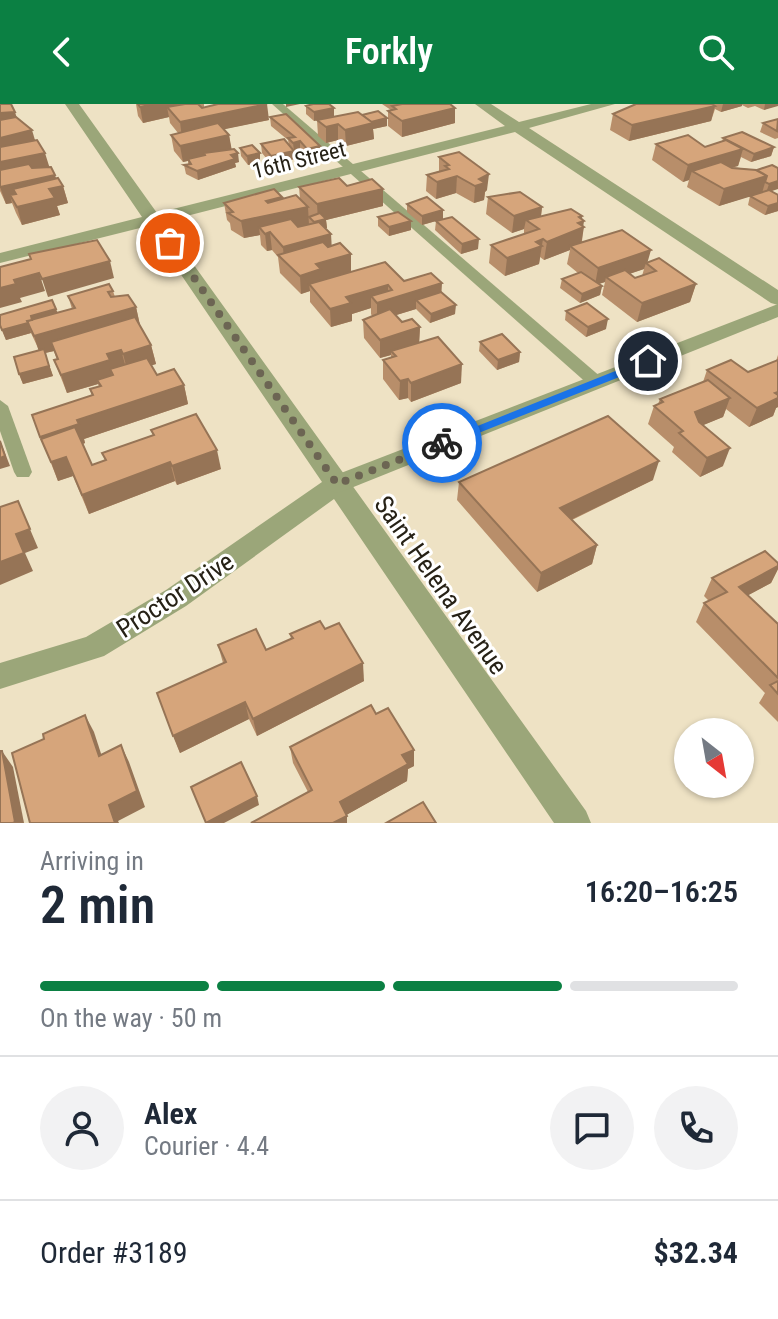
<!DOCTYPE html>
<meta charset="utf-8">
<style>
body{margin:0;font-family:"Roboto Condensed",sans-serif;background:#f2f2f3;color:#1f2937;height:100vh;display:flex;flex-direction:column;font-size:30px;white-space:nowrap}
*{box-sizing:border-box;margin:0}
p{font-size:26px;color:#747a83}
.icon{flex:none;width:44px;height:44px;fill:none;stroke:currentColor;stroke-width:2;stroke-linecap:round;stroke-linejoin:round}
.map{position:relative;height:719px;overflow:hidden}
.drawer{display:flex;flex-direction:column;background:#fff;flex:1}
.drawer>*{flex:none}
.needle{width:52px;rotate:149deg}
.fabs{position:absolute;left:674px;top:614px;display:grid;gap:16px}
.fabs a{display:grid;place-items:center;width:80px;height:80px;border-radius:50%;background:#fff;box-shadow:0 2px 6px #0004;font-size:40px}
.pin{position:absolute;display:grid;place-items:center;width:68px;height:68px;color:#fff;margin:-34px;border:4px solid #fff;border-radius:50%;box-shadow:0 2px 8px #0007}
.courier{position:absolute;display:grid;place-items:center;width:80px;height:80px;margin:-40px;border:6px solid #1a73e8;border-radius:50%;background:#fff;color:#222;box-shadow:0 2px 10px #0007}
.summary em{font-style:normal;font-weight:600}
.summary div{display:flex;flex-direction:column-reverse}
.summary{display:flex;align-items:center;justify-content:space-between;height:136px;padding:0 40px}
h1{font-size:52px;font-weight:600;line-height:60px}
.bar{display:grid;grid-template-columns:repeat(4,1fr);gap:12px 8px;align-content:center;height:96px;padding:0 40px}
.bar i{height:10px;border-radius:6px;background:#e0e1e3}
.bar .on{background:#0b8043}
.bar p{grid-column:span 4}
.line{display:flex;align-items:center;gap:20px;padding:0 40px;border-top:2px solid #e0e1e3}
.line div{flex:1}
.round{display:grid;place-items:center;flex:none;width:84px;height:84px;border-radius:42px;background:#f2f2f3}
header{display:flex;justify-content:space-between;align-items:center;height:104px;padding:0 40px;background:#0b8043;color:#fff;font-size:36px;font-weight:600}
.map>svg:first-child{display:block}
.lines{fill:none;stroke-linecap:round;stroke-linejoin:round}
.service{fill:#9ba679;fill-rule:evenodd}
.minor{fill:#9ba679;fill-rule:evenodd}
.tertiary{fill:#9ba679;fill-rule:evenodd}
.wall{fill:#b88e6a;fill-rule:evenodd}
.shaded-wall{fill:#967456}
.building{fill:#d6a57b;stroke:#967456;stroke-width:2}
.route{fill:#1a73e8}
.done{stroke:#6c6553;stroke-width:8;stroke-dasharray:0 14.4}
.labels{text-anchor:middle;dominant-baseline:central;stroke-width:6;stroke-linejoin:round;paint-order:stroke}
.far-street-label{font-size:22px;fill:#262116;stroke:#fff}
.street-label{font-size:26px;fill:#262116;stroke:#fff}
</style>
<header><svg class="icon" aria-label="back" viewBox="0 0 24 24"><path d="M15 5l-7 7 7 7"/></svg>Forkly<svg class="icon" aria-label="search" viewBox="0 0 24 24"><circle cx="10" cy="10" r="6"/><path d="M15 15l6 6"/></svg></header>
<div class="map">
<svg width="778" height="719" viewBox="0 0 778 719">
<rect width="100%" height="100%" fill="#eee2c4"/>
<g class="lines">
<g class="service">
<polygon points="272,0 283,0 602,274 604,278 602,282 590,282"/>
<polygon points="0,296 8,302 32,368 29,373 17,373 14,368 0,327"/>
</g>
<polygon class="minor" points="65,0 79,0 157,109 505,22 475,0 491,0 519,18 591,0 615,0 529,24 778,186 778,201 771,199 515,28 163,118 586,707 591,719 554,719 334,395 186,502 104,552 0,585 0,559 86,533 166,486 322,378 148,122 0,159 0,149 142,113"/>
<polygon class="tertiary" points="778,200 778,213 346,386 337,389 328,386 325,380 328,374"/>
</g>
<g class="wall">
<polygon points="0,0 16,13 35,36 49,63 56,75 63,82 68,99 57,102 60,111 22,121 16,109 12,99 6,100 0,87"/>
<polygon points="136,0 204,0 204,3 269,16 224,25 229,31 231,45 239,58 235,59 236,63 198,76 186,70 184,61 188,60 188,57 183,58 174,47 171,31 178,29 170,19 169,13 143,19 138,12"/>
<polygon points="382,0 450,0 455,4 455,19 402,33 388,22 388,7 391,6"/>
<polygon points="648,0 778,0 764,6 755,2 748,4 742,1 742,2 721,8 715,5 711,17 629,37 610,26 613,10"/>
<polygon points="306,2 334,4 334,12 362,11 387,14 387,22 373,25 374,35 346,42 338,36 326,39 318,32 317,16 314,17 306,10"/>
<polygon points="270,13 321,50 308,53 300,46 294,48 295,55 271,60 262,49 261,40 289,41 288,36 271,22"/>
<polygon points="778,15 778,34 775,35 760,28 763,19"/>
<polygon points="723,34 774,43 771,52 751,58 741,53 738,62 732,63 757,66 772,61 771,87 778,91 778,107 765,111 748,101 750,92 719,102 687,83 689,76 683,78 652,56 656,40 705,43 722,38"/>
<polygon points="240,44 260,58 248,61 241,52"/>
<polygon points="439,53 487,86 485,88 484,96 474,99 456,89 436,95 426,87 427,71 439,67"/>
<polygon points="347,82 383,102 326,116 327,124 325,124 331,142 351,150 351,168 404,177 441,188 455,210 430,219 416,205 396,211 402,218 420,223 419,238 461,279 411,298 408,294 399,296 383,275 383,256 391,254 391,251 380,254 364,234 363,216 372,212 371,210 371,204 352,210 352,217 331,223 310,198 310,187 301,190 280,169 278,153 272,146 267,147 261,141 260,131 244,134 231,126 230,119 227,116 224,99 282,93 282,95 300,95 299,83"/>
<path d="M 488,93 L 542,103 L 541,112 L 582,112 L 583,123 L 582,138 L 648,158 L 696,180 L 690,198 L 637,218 L 602,191 L 605,178 L 599,180 L 602,182 L 600,191 L 580,199 L 560,184 L 562,175 L 578,169 L 567,160 L 570,146 L 544,156 L 540,153 L 539,160 L 505,172 L 489,159 L 491,141 L 524,131 L 524,125 L 512,129 L 486,110 ZM 644,165 L 642,172 L 635,174 L 629,170 Z"/>
<polygon points="407,100 443,106 443,115 422,121 407,108"/>
<polygon points="378,113 411,126 389,132 378,122"/>
<polygon points="436,117 478,145 461,150 435,126"/>
<polygon points="113,187 115,193 136,203 140,222 151,241 156,260 151,261 157,271 184,281 188,300 84,335 85,339 83,340 92,361 105,356 102,349 153,331 151,326 221,365 177,381 175,377 89,410 73,372 58,377 32,311 92,292 90,285 99,283 98,280 67,289 54,256 57,256 54,247 45,249 53,272 23,280 19,270 39,246 31,229 6,236 0,222 72,205 68,192"/>
<polygon points="566,207 606,225 586,233 565,216"/>
<polygon points="480,238 520,248 519,258 497,266 479,247"/>
<polygon points="778,251 778,303 776,304 773,312 749,323 726,305 723,313 703,321 723,362 700,373 672,348 674,343 648,320 654,302 658,300 660,295 703,278 707,266 748,268 776,257"/>
<polygon points="653,376 572,416 597,441 592,460 537,488 457,396 459,378"/>
<polygon points="778,459 778,465 771,479 748,491 778,520 778,618 759,599 765,589 696,518 704,499 709,497 704,492 712,474"/>
<polygon points="325,525 364,577 257,632 249,615 180,649 157,589 223,559 218,541 266,546 291,535 290,530"/>
<polygon points="290,643 414,662 408,665 407,677 346,711 347,719 251,719 308,688 293,659"/>
</g>
<g class="shaded-wall">
<polygon points="154,0 181,0 167,3 169,13 143,19 140,3"/>
<polygon points="267,0 269,16 182,34 180,18"/>
<polygon points="286,0 300,0 286,3"/>
<polygon points="723,0 742,0 742,2 721,8"/>
<polygon points="765,0 778,0 778,2 764,6"/>
<polygon points="715,2 711,17 629,37 632,21"/>
<polygon points="334,4 334,12 314,17 314,8"/>
<polygon points="455,4 455,19 402,33 402,17"/>
<polygon points="15,8 20,24 0,26 0,9"/>
<polygon points="387,14 387,22 373,25 374,35 346,42 345,26"/>
<polygon points="338,20 338,36 326,39 326,23"/>
<polygon points="32,26 37,43 0,51 0,34"/>
<polygon points="229,31 232,47 204,49 204,53 183,58 180,42"/>
<polygon points="300,37 300,46 294,48 295,55 271,60 271,52 294,47 293,39"/>
<polygon points="320,42 321,50 308,53 307,45"/>
<polygon points="774,43 771,52 751,58 754,50"/>
<polygon points="743,45 738,62 702,72 692,67 689,76 683,78 688,61"/>
<polygon points="45,49 50,65 0,76 0,58"/>
<polygon points="238,49 239,58 235,59 236,63 198,76 197,67 231,51"/>
<polygon points="260,49 260,58 248,61 247,52"/>
<polygon points="489,70 487,86 485,88 484,96 474,99 475,82 479,75"/>
<polygon points="55,71 59,83 63,82 68,99 57,102 60,111 22,121 17,103 52,94 51,90 18,97 13,85 17,97 14,98 10,91 12,99 6,100 0,83"/>
<polygon points="457,72 456,89 436,95 437,78"/>
<polygon points="767,72 762,89 719,102 724,85"/>
<polygon points="778,77 778,85 766,89 769,80"/>
<polygon points="383,85 383,102 326,116 327,124 315,127 318,117 317,100"/>
<polygon points="282,93 284,108 308,103 309,121 270,129 272,146 267,147 265,130 259,123 260,131 244,134 241,117 266,97"/>
<polygon points="778,99 778,107 765,111 768,102"/>
<polygon points="542,103 540,120 526,116 524,125 512,129 514,112"/>
<polygon points="443,106 443,115 422,121 422,112"/>
<polygon points="582,112 581,118 584,117 583,124 584,123 581,141 570,142 570,146 544,156 547,138 579,113"/>
<polygon points="411,117 411,126 389,132 389,123"/>
<polygon points="331,130 332,147 284,157 283,143"/>
<polygon points="479,135 478,145 461,150 462,140"/>
<polygon points="543,135 539,160 505,172 507,154 536,138"/>
<polygon points="651,146 647,160 646,159 644,165 611,176 606,173 605,178 595,181 598,164"/>
<polygon points="351,150 351,168 309,180 310,187 301,190 300,172 316,160"/>
<polygon points="110,157 114,174 48,193 42,175"/>
<polygon points="39,169 45,187 20,194 22,198 0,204 0,184 14,176"/>
<polygon points="442,179 441,197 416,196 416,205 377,217 377,199 371,192 371,204 352,210 352,217 331,223 330,205 346,193 388,181 388,195"/>
<polygon points="696,180 690,198 637,218 642,199"/>
<polygon points="602,182 600,191 580,199 582,190"/>
<polygon points="456,201 455,210 430,219 431,210"/>
<polygon points="136,203 140,221 54,247 51,238 54,247 45,249 53,272 23,280 19,270 40,251 34,232"/>
<polygon points="56,205 60,214 35,222 31,212"/>
<polygon points="608,215 606,225 586,233 588,223"/>
<polygon points="28,219 31,229 6,236 2,226"/>
<polygon points="420,223 419,242 391,247 391,251 380,254 380,236"/>
<polygon points="151,241 156,260 128,269 123,250"/>
<polygon points="121,246 126,264 110,265 113,275 97,276 98,280 67,289 61,271 107,250"/>
<polygon points="520,248 519,258 497,266 498,256"/>
<polygon points="462,260 461,279 411,298 411,279"/>
<polygon points="408,275 408,294 399,296 400,277"/>
<polygon points="184,281 188,300 84,335 85,339 48,352 40,333 77,316"/>
<polygon points="778,288 778,303 776,304 773,312 749,323 757,304"/>
<polygon points="730,294 723,313 689,327 695,308"/>
<polygon points="0,336 10,362 0,365"/>
<polygon points="730,344 723,362 700,373 707,354"/>
<polygon points="217,346 221,365 177,381 172,362"/>
<polygon points="66,353 73,372 58,377 51,358"/>
<polygon points="659,357 653,376 556,423 560,404"/>
<polygon points="170,358 175,377 89,410 82,391"/>
<polygon points="18,397 38,444 25,449 33,467 0,481 0,458 16,430"/>
<polygon points="597,441 592,460 537,488 541,469"/>
<polygon points="778,462 778,465 771,479 730,501 739,483"/>
<polygon points="363,559 364,577 257,632 253,615"/>
<polygon points="245,598 249,615 180,649 173,632"/>
<polygon points="85,611 94,628 107,668 99,652"/>
<polygon points="121,641 129,658 145,703 118,717 119,719 115,719 109,701"/>
<polygon points="414,646 414,662 408,665 407,677 341,714 340,698 402,651"/>
<polygon points="2,647 13,663 24,719 13,719"/>
<polygon points="257,692 259,701 224,719 206,719"/>
<polygon points="347,712 347,719 333,719"/>
</g>
<g class="building">
<polygon points="0,0 11,0 15,8 0,9"/>
<polygon points="138,0 154,0 140,3"/>
<polygon points="185,0 198,0 202,4 218,0 267,0 180,18 167,3"/>
<polygon points="313,0 329,0 334,4 314,8 306,2"/>
<polygon points="402,0 450,0 455,4 402,17 388,7 396,5 392,2"/>
<polygon points="636,0 712,0 715,2 632,21 613,10"/>
<polygon points="378,7 387,14 371,18 362,11"/>
<polygon points="358,8 373,19 345,26 338,20 326,23 317,16"/>
<polygon points="286,10 320,42 307,45 300,37 293,39 288,34 295,33 270,13"/>
<polygon points="16,13 32,26 0,34 0,16"/>
<polygon points="778,15 777,27 763,19"/>
<polygon points="218,19 229,31 180,42 171,31"/>
<polygon points="742,28 774,43 754,50 723,34"/>
<polygon points="688,31 705,43 726,36 743,45 688,61 656,40"/>
<polygon points="284,35 294,47 271,52 261,40"/>
<polygon points="37,36 45,49 0,58 0,43"/>
<polygon points="252,41 260,49 247,52 240,44"/>
<polygon points="234,45 238,49 231,51 235,55 197,67 184,61 191,60 188,55 205,51 204,49"/>
<polygon points="459,48 489,70 479,75 485,79 475,82 457,72 437,78 427,71 449,65 445,62 449,61 439,53"/>
<polygon points="721,58 732,64 756,66 767,72 724,85 692,67"/>
<polygon points="29,60 32,64 51,63 55,71 0,83 0,66"/>
<polygon points="772,61 778,64 778,77 769,80 765,78 767,72 757,66"/>
<polygon points="58,74 63,82 49,85 55,94 17,103 10,91 16,90 13,85"/>
<polygon points="339,74 347,82 372,75 383,85 317,100 299,83"/>
<polygon points="274,85 282,93 266,97 268,99 296,91 308,103 241,117 228,109 233,108 224,99"/>
<polygon points="769,86 778,91 778,99 768,102 750,92"/>
<polygon points="520,88 542,103 514,112 488,93"/>
<polygon points="427,93 443,106 422,112 407,100"/>
<polygon points="571,105 582,112 579,113 584,117 578,119 584,123 547,138 543,135 536,138 542,142 507,154 491,141 539,125 526,116"/>
<polygon points="398,108 411,117 389,123 378,113"/>
<polygon points="320,109 326,115 314,118 309,113"/>
<polygon points="452,113 479,135 462,140 436,117"/>
<polygon points="291,115 298,123 319,118 331,130 283,143 270,128 265,130 259,123"/>
<polygon points="622,126 651,146 598,164 570,142"/>
<polygon points="97,136 110,157 42,175 39,169 14,176 16,180 0,184 0,163 31,155 29,150"/>
<polygon points="323,138 328,143 340,139 351,150 316,160 321,165 300,172 278,151"/>
<polygon points="659,154 696,180 642,199 606,173 625,166 635,174 656,167 646,159"/>
<polygon points="385,158 404,177 431,169 442,179 377,199 371,192 392,186 388,181 346,193 351,199 330,205 309,180"/>
<polygon points="581,168 602,182 582,190 562,175"/>
<polygon points="109,180 113,187 108,188 111,193 128,191 136,203 34,232 27,217 75,204 68,192"/>
<polygon points="441,188 456,201 431,210 416,196"/>
<polygon points="52,196 56,205 31,212 32,216 27,217 28,219 2,226 0,221 0,211"/>
<polygon points="587,199 608,215 588,223 566,207"/>
<polygon points="390,205 402,218 412,215 420,223 380,236 363,216"/>
<polygon points="135,213 151,241 123,250 121,246 107,250 110,256 61,271 54,256 58,255 51,238"/>
<polygon points="502,230 520,248 498,256 480,238"/>
<polygon points="438,233 462,260 411,279 408,275 400,277 383,256 396,252 391,247"/>
<polygon points="44,245 49,262 19,270 14,253"/>
<polygon points="147,254 157,271 174,265 184,281 77,316 79,320 40,333 32,311 93,291 90,285 101,282 97,276 113,271 110,265"/>
<polygon points="731,256 748,268 778,256 778,288 775,289 778,291 778,294 757,304 707,266"/>
<polygon points="708,276 730,294 695,308 699,318 730,344 707,354 679,329 683,327 654,302 663,298 660,295"/>
<polygon points="196,310 217,346 172,362 170,358 82,391 66,353 51,358 41,335 75,323 92,361 106,356 102,349 154,331 151,326"/>
<polygon points="608,312 659,357 560,404 597,441 541,469 459,378"/>
<polygon points="0,337 5,352 0,354"/>
<polygon points="18,397 30,425 16,430 24,449 0,458 0,403"/>
<polygon points="765,447 778,459 778,462 739,483 778,520 778,574 704,499 727,488 712,474"/>
<polygon points="320,517 325,525 339,519 363,559 253,615 245,598 173,632 157,589 226,558 218,541 256,525 266,546 293,534 290,530"/>
<polygon points="778,577 778,590 770,581"/>
<polygon points="371,601 376,610 388,604 414,646 402,651 408,660 340,698 347,712 333,719 251,719 312,686 290,643"/>
<polygon points="85,611 99,652 121,641 137,687 109,701 115,719 30,719 12,649 44,635 43,630"/>
<polygon points="0,647 2,647 15,718 13,719 0,719"/>
<polygon points="241,658 257,692 206,719 191,683"/>
<polygon points="423,698 436,719 386,719"/>
</g>
<polygon class="route" points="648,254 652,255 652,260 446,342 437,342 435,339"/>
<g class="lines">
<polyline class="done" points="170,139 337,380 442,339"/>
</g>
<g class="labels">
<g class="far-street-label">
<text transform="translate(299 56) rotate(-14)">16th Street</text>
</g>
<g class="street-label">
<text transform="translate(441 481) rotate(55)">Saint Helena Avenue</text>
<text transform="translate(175 491) rotate(-33)">Proctor Drive</text>
</g>
</g>
</svg>
<div class="fabs">
<a><svg class="needle" viewBox="-14 -14 28 28"><path d="M0-13l5 13h-10z" fill="#e53935"/><path d="M0 13l5-13h-10z" fill="#747a83"/></svg></a>
</div>
<div class="pin" style="left:170px;top:139px;background:#ea580c"><svg class="icon" aria-label="bag" viewBox="0 0 24 24"><path d="M5 8h14l-1 12H6zM9 8a3 3 0 0 1 6 0"/></svg></div>
<div class="pin" style="left:648px;top:257px;background:#1f2937"><svg class="icon" aria-label="home" viewBox="0 0 24 24"><path d="M3 11l9-7 9 7M6 9v11h12V9"/></svg></div>
<div class="courier" style="left:442px;top:339px"><svg class="icon" aria-label="bike" viewBox="0 0 24 24"><circle cx="6" cy="16" r="4"/><circle cx="18" cy="16" r="4"/><path d="M6 16l4-8h5l3 8M10 8l3 8H6M13 5h3"/></svg></div>
</div>
<section class="drawer">
<div class="summary"><div><h1>2 min</h1><p>Arriving in</p></div><em>16:20–16:25</em></div>
<div class="bar"><i class="on"></i><i class="on"></i><i class="on"></i><i></i><p>On the way · 50 m</p></div>
<div class="line" style="height:144px"><a class="round"><svg class="icon" aria-label="person" viewBox="0 0 24 24"><circle cx="12" cy="8" r="4"/><path d="M4 21q1-7 8-7t8 7"/></svg></a><div><b>Alex</b><p>Courier · 4.4</p></div><a class="round"><svg class="icon" aria-label="chat" viewBox="0 0 24 24"><path d="M4 5h16v11H9l-5 4z"/></svg></a><a class="round"><svg class="icon" aria-label="phone" viewBox="0 0 24 24"><path d="M5 4h4l2 5-3 2q2 4 5 5l2-3 5 2v4C11 20 4 13 5 4z"/></svg></a></div>
<div class="line" style="height:104px"><div>Order #3189</div><b>$32.34</b></div>
</section>
